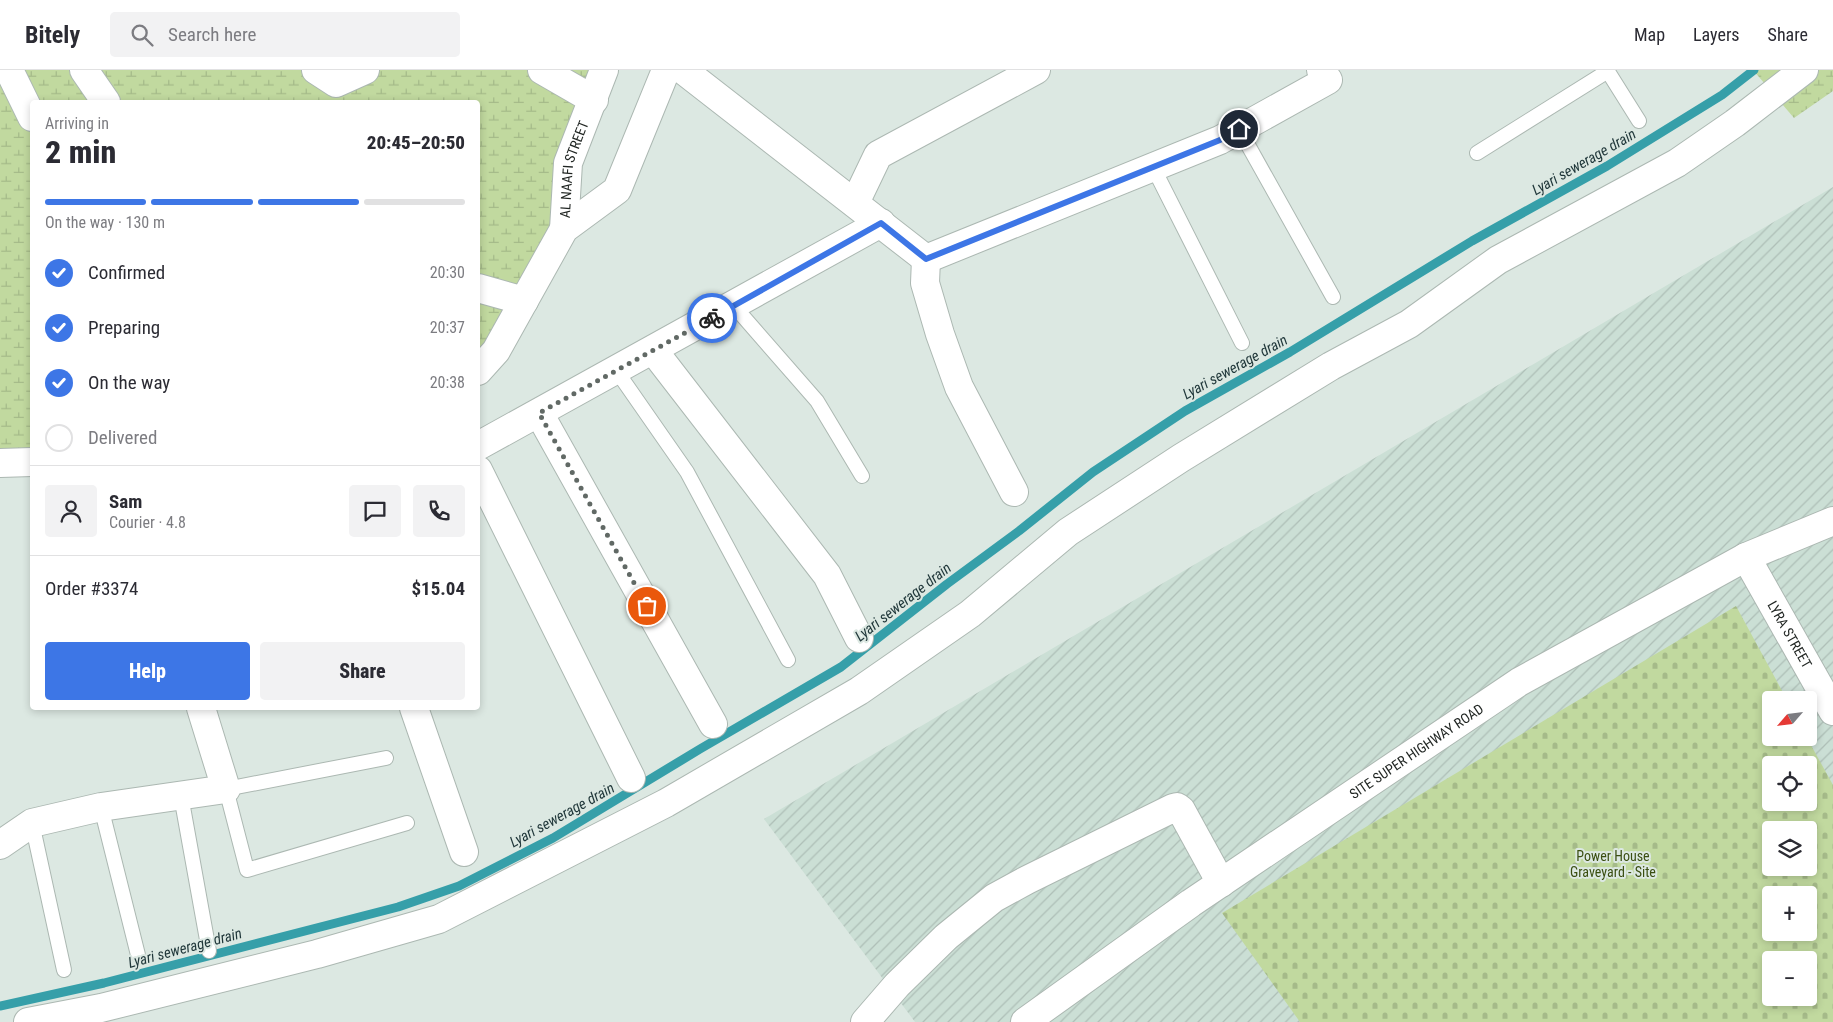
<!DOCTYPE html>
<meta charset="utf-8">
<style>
body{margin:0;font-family:"Roboto Condensed",sans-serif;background:#f2f2f3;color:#2b2b33;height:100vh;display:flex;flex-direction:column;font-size:19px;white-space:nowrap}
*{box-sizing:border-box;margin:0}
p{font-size:16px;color:#7c7c81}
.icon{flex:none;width:28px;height:28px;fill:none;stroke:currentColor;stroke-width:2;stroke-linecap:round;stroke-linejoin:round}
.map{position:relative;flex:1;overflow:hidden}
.panel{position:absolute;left:30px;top:30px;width:450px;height:610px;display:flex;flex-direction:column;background:#fff;border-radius:5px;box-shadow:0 2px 8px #0003}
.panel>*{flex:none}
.needle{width:32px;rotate:242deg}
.fabs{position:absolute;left:1762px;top:621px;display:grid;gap:10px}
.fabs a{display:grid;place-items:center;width:55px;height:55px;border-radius:5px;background:#fff;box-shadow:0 2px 8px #0003;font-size:25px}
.pin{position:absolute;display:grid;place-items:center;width:42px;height:42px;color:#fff;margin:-21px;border:2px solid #fff;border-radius:50%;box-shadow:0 1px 5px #0007}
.courier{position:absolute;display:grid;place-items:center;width:50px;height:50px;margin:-25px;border:4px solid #3d76e6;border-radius:50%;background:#fff;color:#222;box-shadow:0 1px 6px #0007}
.head em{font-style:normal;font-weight:800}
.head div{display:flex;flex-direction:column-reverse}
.head{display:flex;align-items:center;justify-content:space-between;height:85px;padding:0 15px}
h1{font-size:32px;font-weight:800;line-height:38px}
.bar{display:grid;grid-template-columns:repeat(4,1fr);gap:8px 5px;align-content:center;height:60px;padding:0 15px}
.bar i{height:6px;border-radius:4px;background:#e1e1e2}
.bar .on{background:#3d76e6}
.bar p{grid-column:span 4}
.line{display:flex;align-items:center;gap:12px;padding:0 15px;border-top:1px solid #e1e1e2}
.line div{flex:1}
.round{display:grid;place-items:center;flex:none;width:52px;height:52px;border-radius:5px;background:#f2f2f3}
ol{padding:0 15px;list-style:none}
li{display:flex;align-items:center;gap:15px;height:55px}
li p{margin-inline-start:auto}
li .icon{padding:5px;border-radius:50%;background:#3d76e6;color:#fff;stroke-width:4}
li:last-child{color:#7c7c81}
li i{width:28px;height:28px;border:2px solid #e1e1e2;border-radius:50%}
.cta{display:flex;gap:10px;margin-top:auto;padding:10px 15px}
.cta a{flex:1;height:58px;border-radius:5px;background:#3d76e6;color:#fff;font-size:20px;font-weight:800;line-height:58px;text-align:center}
.cta a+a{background:#f2f2f3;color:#2b2b33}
header{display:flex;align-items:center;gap:30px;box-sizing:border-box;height:70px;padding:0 25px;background:#fff;border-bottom:1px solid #e1e1e2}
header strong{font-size:24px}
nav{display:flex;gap:28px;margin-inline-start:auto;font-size:18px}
.search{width:350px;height:45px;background:#f2f2f3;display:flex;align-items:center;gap:12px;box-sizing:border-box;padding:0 18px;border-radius:5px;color:#7c7c81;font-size:19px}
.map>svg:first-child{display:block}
.industrial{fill:url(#industrial-furrows);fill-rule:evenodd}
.wetland{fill:url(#wetland-marsh)}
.cemetery{fill:url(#cemetery-stones);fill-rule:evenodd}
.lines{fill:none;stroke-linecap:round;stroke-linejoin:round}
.stream{stroke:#369fa9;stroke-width:9}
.service-casing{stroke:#acb8b2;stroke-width:16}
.minor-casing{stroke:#acb8b2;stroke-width:30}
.tertiary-casing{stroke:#acb8b2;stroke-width:30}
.service{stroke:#fff;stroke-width:14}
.minor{stroke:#fff;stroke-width:28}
.tertiary{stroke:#fff;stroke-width:28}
.done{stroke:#616965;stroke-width:5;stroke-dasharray:0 9}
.route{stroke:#3d76e6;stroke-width:6}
.labels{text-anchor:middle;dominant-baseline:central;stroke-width:4;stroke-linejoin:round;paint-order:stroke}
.street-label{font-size:14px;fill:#1f2421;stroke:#dce8e2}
.park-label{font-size:14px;fill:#3a4e11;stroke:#dce8e2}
.water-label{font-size:15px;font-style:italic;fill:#1e3538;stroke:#dce8e2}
</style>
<header>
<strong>Bitely</strong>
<div class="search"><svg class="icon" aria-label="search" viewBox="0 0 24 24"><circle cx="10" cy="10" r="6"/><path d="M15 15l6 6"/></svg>Search here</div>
<nav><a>Map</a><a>Layers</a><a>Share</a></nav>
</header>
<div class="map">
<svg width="1833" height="952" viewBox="0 0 1833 952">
<defs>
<pattern id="industrial-furrows" width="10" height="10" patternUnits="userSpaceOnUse" patternTransform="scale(1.25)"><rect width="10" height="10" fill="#cbdfd5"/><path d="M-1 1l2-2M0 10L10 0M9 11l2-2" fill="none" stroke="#aebfb7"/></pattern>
<pattern id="wetland-marsh" width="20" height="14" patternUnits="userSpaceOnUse" patternTransform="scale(1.25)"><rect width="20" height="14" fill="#c1d99f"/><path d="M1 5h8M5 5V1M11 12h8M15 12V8" fill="none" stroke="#a5ba89"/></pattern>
<pattern id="cemetery-stones" width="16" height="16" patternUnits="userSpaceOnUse" patternTransform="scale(1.25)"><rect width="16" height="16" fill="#c1d99f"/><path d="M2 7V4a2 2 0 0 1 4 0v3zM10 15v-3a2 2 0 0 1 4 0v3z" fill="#a5ba89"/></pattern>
</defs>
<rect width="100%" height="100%" fill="#dce8e2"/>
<path class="industrial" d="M 1833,117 L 1833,952 L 915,952 L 764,749 ZM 1771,630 L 1809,630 L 1809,668 L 1771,668 ZM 1771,695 L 1809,695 L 1809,732 L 1771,732 ZM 1771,760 L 1809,760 L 1809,798 L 1771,798 ZM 1771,825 L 1809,825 L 1809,862 L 1771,862 ZM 1771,890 L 1809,890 L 1809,928 L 1771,928 Z"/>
<g class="wetland">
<polygon points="0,0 609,0 524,231 478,302 478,32 32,32 32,390 0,392"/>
<polygon points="1753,0 1833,0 1833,21 1794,48"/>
</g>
<path class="cemetery" d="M 1736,536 L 1787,630 L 1771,630 L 1771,668 L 1807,668 L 1833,715 L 1833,952 L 1300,952 L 1222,843 ZM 1771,695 L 1809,695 L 1809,732 L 1771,732 ZM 1771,760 L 1809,760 L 1809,798 L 1771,798 ZM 1771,825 L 1809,825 L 1809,862 L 1771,862 ZM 1771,890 L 1809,890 L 1809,928 L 1771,928 Z"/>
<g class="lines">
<polyline class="stream" points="0,936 104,913 398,837 459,816 553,768 700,679 841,597 947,514 1019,461 1093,402 1185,341 1290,282 1472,171 1607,96 1722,25 1754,0"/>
<defs>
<g id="service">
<polyline points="1607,0 1639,51"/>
<polyline points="1239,59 1333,227"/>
<polyline points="1477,83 1608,1"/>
<polyline points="1153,97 1242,273"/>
<polyline points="732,237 741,244 817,331 862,406"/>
<polyline points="616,300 687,402 788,590"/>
<polyline points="386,688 226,719 247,800 407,753"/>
<polyline points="181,726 209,881"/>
<polyline points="101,737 138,885"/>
<polyline points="32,753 64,900"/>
</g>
<g id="minor">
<polyline points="9,0 32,47"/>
<polyline points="84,0 106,32"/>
<polyline points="316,0 336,13 365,0"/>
<polyline points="542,0 594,30"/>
<polyline points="683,0 926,189 1220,70 1328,10 1321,0"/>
<polyline points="855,133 878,85 1036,0"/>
<polyline points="926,189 925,213 940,264 959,317 1014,422"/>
<polyline points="478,218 524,231"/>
<polyline points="653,280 827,505 859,568"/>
<polyline points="539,343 713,654"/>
<polyline points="478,376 881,153"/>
<polyline points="478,400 631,708"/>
<path id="s1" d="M 1746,487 L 1833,641"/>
<polyline points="414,638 464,782"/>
<polyline points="0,775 32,753 101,737 226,719 201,638"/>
<polyline points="28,952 101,938 317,884 439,849 666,733 859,621 970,544 1068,462 1181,388 1331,296 1409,254 1498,190 1677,93 1735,53 1804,0"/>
<polyline points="865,952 897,915 946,867 994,828 1027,810 1173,738 1177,737 1181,740 1221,813"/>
<path id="s2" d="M 1025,952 L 1191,833 L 1519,612 L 1746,487 L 1833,451"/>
</g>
<g id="tertiary">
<path id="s3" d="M 564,159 L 568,93 L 604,0"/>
<polyline points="478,301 496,281 564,159 617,120 666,0"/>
<polyline points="0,393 32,392"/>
</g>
</defs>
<use href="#service" class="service-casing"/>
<use href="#minor" class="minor-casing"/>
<use href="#tertiary" class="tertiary-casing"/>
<use href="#service" class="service"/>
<use href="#minor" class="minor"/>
<use href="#tertiary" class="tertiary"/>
</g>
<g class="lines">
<polyline class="done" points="647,536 539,343 712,248"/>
<polyline class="route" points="712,248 881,153 926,189 1220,70 1239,59"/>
</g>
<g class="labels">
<g class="street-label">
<text stroke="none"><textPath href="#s3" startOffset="61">AL NAAFI STREET</textPath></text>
<text stroke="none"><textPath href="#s1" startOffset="89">LYRA STREET</textPath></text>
<text stroke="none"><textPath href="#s2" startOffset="476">SITE SUPER HIGHWAY ROAD</textPath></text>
</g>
<g class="park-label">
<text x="1613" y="786">Power House<tspan x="1613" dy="16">Graveyard - Site</tspan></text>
</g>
<g class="water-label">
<text transform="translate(1584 92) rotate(-30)">Lyari sewerage drain</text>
<text transform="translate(1235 297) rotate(-29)">Lyari sewerage drain</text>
<text transform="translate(903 532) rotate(-38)">Lyari sewerage drain</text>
<text transform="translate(562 745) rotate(-29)">Lyari sewerage drain</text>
<text transform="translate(185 878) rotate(-15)">Lyari sewerage drain</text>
</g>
</g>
</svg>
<div class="fabs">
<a><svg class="needle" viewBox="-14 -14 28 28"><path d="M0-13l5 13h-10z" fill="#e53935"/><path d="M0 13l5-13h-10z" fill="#7c7c81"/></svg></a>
<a><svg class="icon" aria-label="locate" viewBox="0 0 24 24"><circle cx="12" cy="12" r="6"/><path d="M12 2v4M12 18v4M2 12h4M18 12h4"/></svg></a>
<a><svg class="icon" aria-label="layers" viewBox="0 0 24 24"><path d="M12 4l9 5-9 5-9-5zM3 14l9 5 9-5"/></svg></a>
<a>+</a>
<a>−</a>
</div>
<div class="pin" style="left:647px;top:536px;background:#ea580c"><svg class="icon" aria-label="bag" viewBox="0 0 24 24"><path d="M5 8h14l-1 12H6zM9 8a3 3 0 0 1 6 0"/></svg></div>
<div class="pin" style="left:1239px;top:59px;background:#1f2937"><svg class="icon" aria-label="home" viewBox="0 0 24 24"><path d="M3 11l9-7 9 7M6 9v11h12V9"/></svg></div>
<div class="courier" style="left:712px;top:248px"><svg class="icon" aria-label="bike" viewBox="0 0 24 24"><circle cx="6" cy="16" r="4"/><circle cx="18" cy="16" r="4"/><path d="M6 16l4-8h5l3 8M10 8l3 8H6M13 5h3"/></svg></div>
<section class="panel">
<div class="head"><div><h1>2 min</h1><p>Arriving in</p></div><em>20:45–20:50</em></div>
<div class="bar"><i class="on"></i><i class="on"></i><i class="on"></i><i></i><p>On the way · 130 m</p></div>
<ol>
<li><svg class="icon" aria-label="check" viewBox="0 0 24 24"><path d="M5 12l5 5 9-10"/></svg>Confirmed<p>20:30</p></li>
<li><svg class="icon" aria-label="check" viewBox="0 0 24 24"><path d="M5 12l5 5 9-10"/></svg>Preparing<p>20:37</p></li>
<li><svg class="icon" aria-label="check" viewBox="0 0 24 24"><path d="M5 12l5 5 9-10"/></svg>On the way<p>20:38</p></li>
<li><i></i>Delivered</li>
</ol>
<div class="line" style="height:90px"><a class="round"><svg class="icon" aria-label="person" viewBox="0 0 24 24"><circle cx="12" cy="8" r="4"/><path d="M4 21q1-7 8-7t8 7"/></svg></a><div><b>Sam</b><p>Courier · 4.8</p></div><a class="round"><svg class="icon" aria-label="chat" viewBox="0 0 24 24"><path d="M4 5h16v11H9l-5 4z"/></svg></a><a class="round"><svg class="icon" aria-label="phone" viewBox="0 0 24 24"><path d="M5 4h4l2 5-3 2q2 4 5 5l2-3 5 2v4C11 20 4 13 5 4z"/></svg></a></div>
<div class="line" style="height:65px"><div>Order #3374</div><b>$15.04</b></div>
<div class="cta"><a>Help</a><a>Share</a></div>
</section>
</div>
